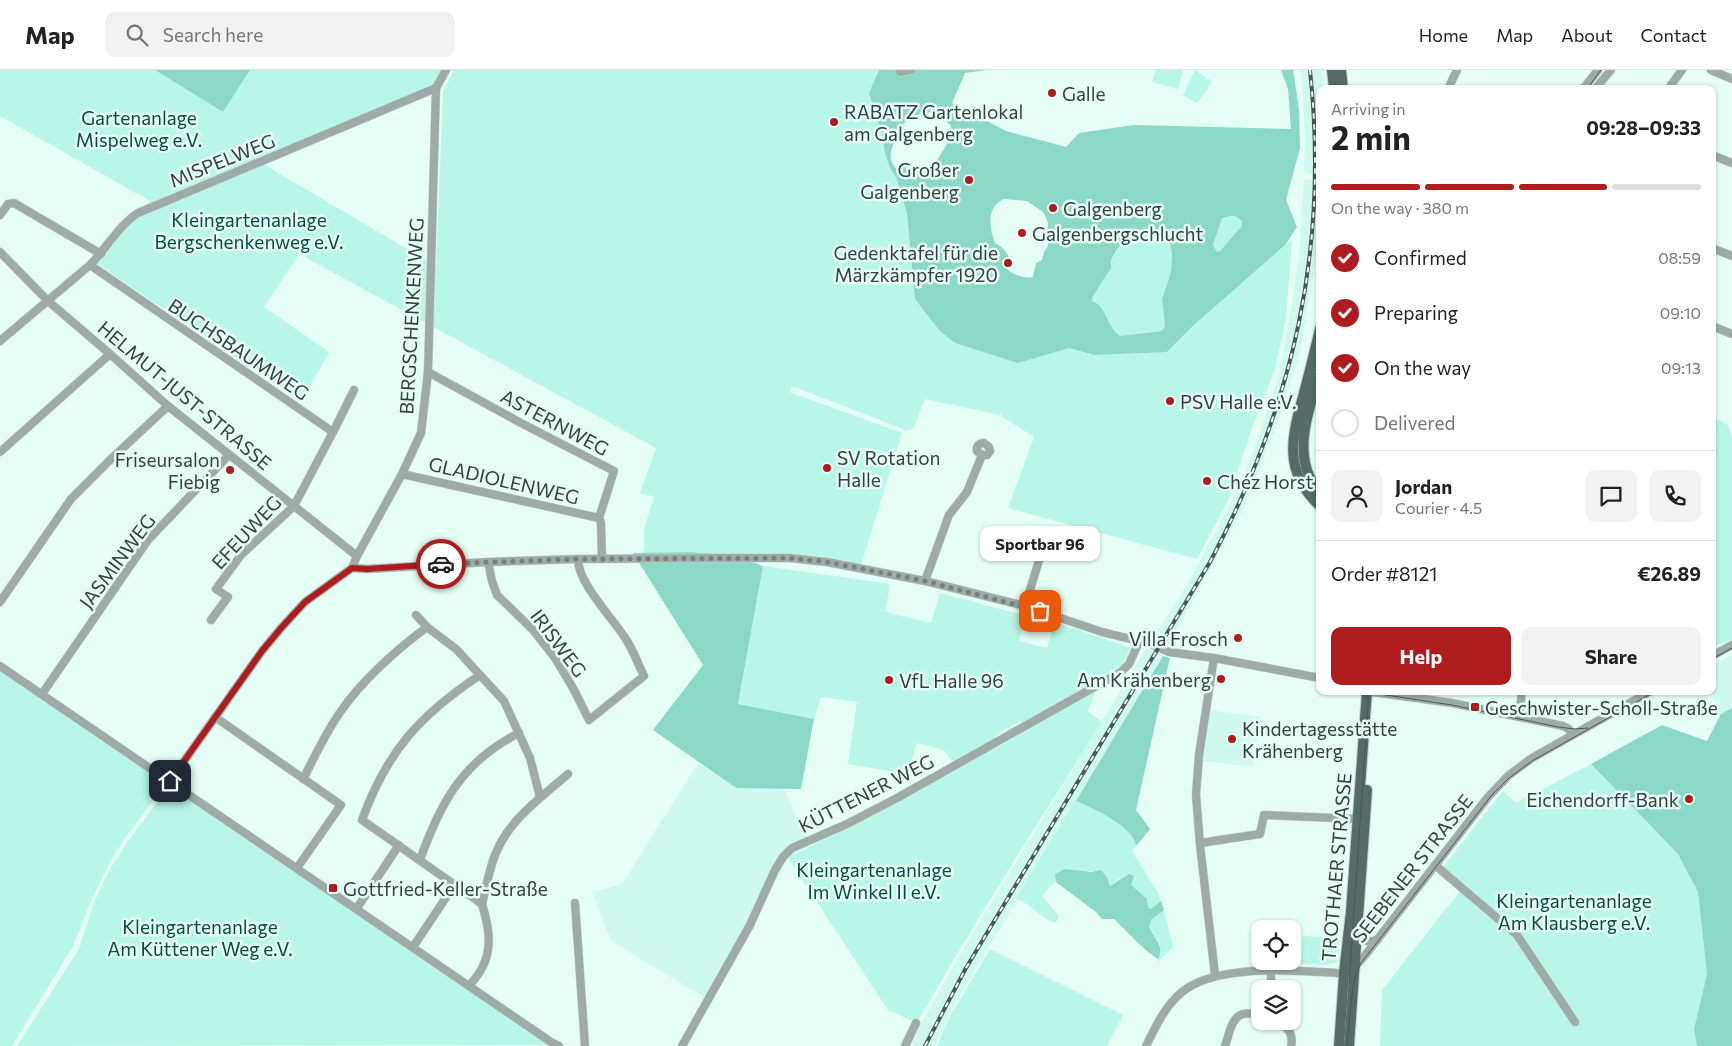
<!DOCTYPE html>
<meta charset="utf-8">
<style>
body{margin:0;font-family:Commissioner,sans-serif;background:#f2f2f2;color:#222;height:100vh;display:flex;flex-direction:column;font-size:19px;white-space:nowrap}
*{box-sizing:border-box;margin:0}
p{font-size:16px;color:#767676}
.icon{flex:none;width:28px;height:28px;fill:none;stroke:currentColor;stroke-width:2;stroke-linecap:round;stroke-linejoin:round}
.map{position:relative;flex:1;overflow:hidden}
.sheet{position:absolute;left:1316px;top:15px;width:400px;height:610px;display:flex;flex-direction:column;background:#fff;border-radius:10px;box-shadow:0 1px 4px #0004}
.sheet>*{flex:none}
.buttons{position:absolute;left:1251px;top:850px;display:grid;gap:10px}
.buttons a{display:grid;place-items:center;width:50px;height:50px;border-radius:10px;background:#fff;box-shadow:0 1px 4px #0004;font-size:25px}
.pin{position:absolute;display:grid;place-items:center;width:42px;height:42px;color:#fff;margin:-21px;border-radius:10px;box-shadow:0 2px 8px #0006}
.courier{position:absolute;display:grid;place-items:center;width:50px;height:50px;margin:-25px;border:4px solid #ae1c1e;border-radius:50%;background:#fff;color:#222;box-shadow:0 1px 6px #0007}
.bubble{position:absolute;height:35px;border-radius:10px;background:#fff;box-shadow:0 1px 4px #0004;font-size:16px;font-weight:700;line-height:35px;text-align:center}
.overview em{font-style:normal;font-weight:700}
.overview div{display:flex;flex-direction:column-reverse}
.overview{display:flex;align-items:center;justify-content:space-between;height:85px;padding:0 15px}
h1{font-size:32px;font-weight:700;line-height:38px}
.bar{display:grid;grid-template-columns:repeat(4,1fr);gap:8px 5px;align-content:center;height:60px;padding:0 15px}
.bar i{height:6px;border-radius:4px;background:#e0e0e0}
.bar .on{background:#ae1c1e}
.bar p{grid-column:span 4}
.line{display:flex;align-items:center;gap:12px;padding:0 15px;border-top:1px solid #e0e0e0}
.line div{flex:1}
.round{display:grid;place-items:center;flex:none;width:52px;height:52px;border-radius:10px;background:#f2f2f2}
ol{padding:0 15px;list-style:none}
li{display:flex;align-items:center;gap:15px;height:55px}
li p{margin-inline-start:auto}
li .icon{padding:5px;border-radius:50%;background:#ae1c1e;color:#fff;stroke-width:4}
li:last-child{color:#767676}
li i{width:28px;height:28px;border:2px solid #e0e0e0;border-radius:50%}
.primary-button{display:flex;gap:10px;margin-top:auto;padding:10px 15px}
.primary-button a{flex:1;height:58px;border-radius:10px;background:#ae1c1e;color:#fff;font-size:20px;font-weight:700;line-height:58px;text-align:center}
.primary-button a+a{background:#f2f2f2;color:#222}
header{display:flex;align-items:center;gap:30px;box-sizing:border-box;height:70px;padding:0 25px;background:#fff;border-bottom:1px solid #e0e0e0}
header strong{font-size:24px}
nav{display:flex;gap:28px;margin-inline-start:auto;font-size:18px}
.search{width:350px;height:45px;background:#f2f2f2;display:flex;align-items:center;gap:12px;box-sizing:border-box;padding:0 18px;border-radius:10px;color:#767676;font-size:19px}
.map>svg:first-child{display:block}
.built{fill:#d0f9ee}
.green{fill:#b8f7e7}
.forest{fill:#8ad8c5;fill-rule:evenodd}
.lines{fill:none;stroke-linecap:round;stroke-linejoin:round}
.minor-casing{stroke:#c2d8d1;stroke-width:9}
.major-casing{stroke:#c2d8d1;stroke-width:12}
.minor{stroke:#9eaba7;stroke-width:8}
.major{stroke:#546c65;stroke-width:10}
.tram{stroke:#4a5754;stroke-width:1}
.rail-casing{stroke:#4a5754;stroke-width:4}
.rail{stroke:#e5fef6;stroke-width:2;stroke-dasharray:5.5;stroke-linecap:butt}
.done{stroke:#72827e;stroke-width:5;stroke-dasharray:0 9}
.route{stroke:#ae1c1e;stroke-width:6}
.poi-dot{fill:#ae1c1e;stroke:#e5fef6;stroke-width:2}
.labels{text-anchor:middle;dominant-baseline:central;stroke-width:5;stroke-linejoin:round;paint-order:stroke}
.poi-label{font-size:19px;fill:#34403d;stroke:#e5fef6;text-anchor:start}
.park-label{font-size:19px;fill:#054c40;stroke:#e5fef6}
.street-label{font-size:19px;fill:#34403d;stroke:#e5fef6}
</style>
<header>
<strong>Map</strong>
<div class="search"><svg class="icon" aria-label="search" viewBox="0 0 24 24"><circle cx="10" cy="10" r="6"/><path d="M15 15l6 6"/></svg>Search here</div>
<nav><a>Home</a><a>Map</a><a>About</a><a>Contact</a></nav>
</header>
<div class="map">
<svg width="1732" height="976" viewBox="0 0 1732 976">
<rect width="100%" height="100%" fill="#e5fef6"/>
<g class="built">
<polygon points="1301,0 1322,0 1324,19 1320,19 1320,104 1308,103 1304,101 1305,65"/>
<polygon points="1308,109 1320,110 1320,139 1316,188 1300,282 1280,346 1256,409 1243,439 1167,578 1164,577 1160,582 1163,586 961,924 947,950 935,976 911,976 920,955 955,893 1147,577 1155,572 1152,569 1181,525 1198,495 1241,413 1260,363 1277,311 1285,276 1299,188 1304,110"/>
<polygon points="1732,585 1732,638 1721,644 1711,621 1713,595"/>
<polygon points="1210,640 1260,647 1253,697 1203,691"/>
<polygon points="698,693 736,718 784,719 810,776 788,788 762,837 706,928 611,871 592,822 622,814"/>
</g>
<g class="green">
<polygon points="0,0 155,0 223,42 250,0 448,0 439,18 263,94 436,196 443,21 454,0 879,0 869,23 882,64 885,83 890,98 897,109 907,144 915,229 955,273 1018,292 1069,278 1093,285 1167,282 1195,254 1292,169 1286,249 1274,302 1251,361 1228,431 1197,489 1008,438 1034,367 1001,346 1002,340 1000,345 925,329 913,359 905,361 903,359 792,316 789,322 902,363 861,495 822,486 733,485 690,482 644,483 644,459 654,427 640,423 656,378 299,184 264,237 329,282 302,332 97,194 105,185 133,148 150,131 0,46"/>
<polygon points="1156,0 1183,0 1178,19 1152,12"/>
<polygon points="1195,0 1212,12 1197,33 1183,25"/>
<polygon points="1230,146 1235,146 1242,151 1241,157 1220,181 1217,182 1213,175 1222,148"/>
<polygon points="1140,162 1156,165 1169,172 1172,183 1171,202 1162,229 1165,256 1162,261 1120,266 1115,263 1092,231 1093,226 1111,198 1111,190 1124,170"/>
<polygon points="1713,347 1728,355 1732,369 1732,570 1713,576"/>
<polygon points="763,496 885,513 890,515 885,542 931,553 940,523 1026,546 1019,571 1047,578 1055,552 1131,578 1123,594 1022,654 1020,651 1002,661 987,674 952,691 944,680 916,673 909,704 848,694 857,632 821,627 814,649 738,635"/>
<polygon points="0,601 167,712 125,768 111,790 90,833 73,876 12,976 0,976"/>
<path d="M 1093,618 L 1096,620 L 1088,642 L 1102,652 C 1039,751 975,850 917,953 L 888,940 L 788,788 L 1000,676 Z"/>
<polygon points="1591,694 1678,784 1698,822 1707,904 1694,959 1697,976 1380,976 1382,920 1461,820 1441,799 1503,721 1516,733"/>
<polygon points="170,715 550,975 17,976 79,879 95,830 110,799 128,771"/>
<path d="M 1079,725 L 1076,731 C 1093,738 1134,756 1136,776 L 1132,781 L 1159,825 L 1161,831 L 1151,839 L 1148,837 L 1147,829 L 1120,808 L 1110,816 L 1107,807 L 1101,800 C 1089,802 1078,802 1066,799 L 1055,804 L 1056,812 L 1053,813 L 1042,826 L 1058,845 L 1058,849 L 1055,853 C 1041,847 1031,835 1016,828 Z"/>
<polygon points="1164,840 1173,877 1159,891 1154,886 1158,888 1160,873 1149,857 1151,850"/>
<polygon points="1303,866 1340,868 1338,888 1336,893 1325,895 1301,894"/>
<polygon points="990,879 1123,945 1107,976 937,976 948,950"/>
</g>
<g class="forest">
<polygon points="155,0 250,0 223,42"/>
<path d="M 879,0 L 987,0 L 965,3 L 952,33 L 1006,61 L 1066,77 L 1079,63 L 1134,55 L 1291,59 L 1288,19 L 1281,0 L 1293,0 L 1299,39 L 1300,78 L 1286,130 L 1297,157 L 1285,175 L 1195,254 L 1167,282 L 1094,285 L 1069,278 L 1018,293 L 955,273 L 940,261 L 915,229 L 907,144 L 897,109 L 890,98 L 885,83 L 882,64 L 869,23 ZM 932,42 L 951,55 L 949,71 L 936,92 L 935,102 C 921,106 917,98 907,91 L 904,97 L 898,100 C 886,89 891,80 896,68 C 899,62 901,56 906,51 C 913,45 923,43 932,42 ZM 1004,129 L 1027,131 L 1043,142 L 1048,152 L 1048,176 L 1044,182 L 1042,190 L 1036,193 L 1033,207 C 1025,209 1012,205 1006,198 L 1009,188 C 1006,180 1002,177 995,173 C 989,158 986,137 1004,129 ZM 1230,146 L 1235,146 L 1242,151 L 1241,157 L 1220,181 L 1217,182 L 1213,175 L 1222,148 ZM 1140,162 L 1156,165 L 1169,172 L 1172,183 L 1171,202 L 1162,229 L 1165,256 L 1162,261 L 1120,266 C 1106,257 1108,237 1092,231 L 1093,226 L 1111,198 L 1111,190 L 1114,184 L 1124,170 Z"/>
<polygon points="690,482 733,485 763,496 738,634 814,649 801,719 736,718 653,660 703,595 633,483"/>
<path d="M 1163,586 L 1170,588 L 1136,740 L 1150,759 L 1136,776 C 1134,756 1092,738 1076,731 Z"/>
<polygon points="1732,638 1732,976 1697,976 1694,959 1707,904 1698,822 1678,784 1591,694 1662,655 1707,671 1721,644"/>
<path d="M 1065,799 L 1091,802 L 1101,800 L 1107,807 L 1110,816 L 1129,804 L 1134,806 L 1131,815 L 1147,829 L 1148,837 L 1151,839 L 1161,831 L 1164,840 L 1151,850 L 1149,857 C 1154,868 1165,876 1158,889 C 1141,878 1129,863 1114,849 L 1102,849 L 1096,842 L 1056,812 L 1055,804 Z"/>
</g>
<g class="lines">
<defs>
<g id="minor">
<polyline points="1711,0 1732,9"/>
<polyline points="900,2 911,0"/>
<polyline points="1448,19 1457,0"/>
<polyline points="1583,19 1598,0"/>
<polyline points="1595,19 1611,0"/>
<polyline points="1668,19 1682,0"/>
<polyline points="1712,85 1732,93"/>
<polyline points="0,145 8,134 14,133 101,184"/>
<polyline points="1712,178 1732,186"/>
<polyline points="0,182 48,231 110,284 168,336 357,486"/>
<polyline points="90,195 333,362 354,320"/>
<polyline points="1712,256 1732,264"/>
<path d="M 0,271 L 90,195 C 106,179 118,156 138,143 L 436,18"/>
<polyline points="428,302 521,353 614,401 599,448 601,453 602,489"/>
<polyline points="0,382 110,284"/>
<polyline points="402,404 599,448"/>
<path d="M 488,492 L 492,511 L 497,525 L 533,560 L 555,588 L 573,618 L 589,650 L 644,606 C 638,594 634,582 627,571 C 614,549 578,514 578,489"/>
<polyline points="352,498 367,499 488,492 578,489 720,488 790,488 827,492 925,511 1025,536 1102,562 1151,574 1169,582 1214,588 1320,608"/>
<path d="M 925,511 L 949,445 L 967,422 L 982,385 L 987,385 L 990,381 L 989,377 L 984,373 C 979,373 976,376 977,381 L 982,385"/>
<polyline points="0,532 71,429 111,389 168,336"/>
<polyline points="1025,536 1045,471"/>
<polyline points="416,545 427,557 456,579 504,631 530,688 540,727"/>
<polyline points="211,550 228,527 216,519 241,485 294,436 333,362"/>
<polyline points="1712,586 1732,575"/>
<polyline points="1214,588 1199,685 1196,725 1200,775 1215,905"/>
<polyline points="0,596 551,972 559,976"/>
<polyline points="1373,622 1452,633 1563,656 1569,659 1572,665"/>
<polyline points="42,624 148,470 229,385"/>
<polyline points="215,647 341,735 297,798"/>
<polyline points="1519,647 1522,621"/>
<path d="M 303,709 C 315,686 326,662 341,641 C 364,608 395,581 427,557"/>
<polyline points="170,711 262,581 282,557 305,532 352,498 357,486 402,404 421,363 428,302 436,18 446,0"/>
<polyline points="1200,773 1260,764 1264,745 1358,749"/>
<path d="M 420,790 C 440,733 463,691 519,663"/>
<polyline points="1435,795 1517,865 1575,952"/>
<polyline points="575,833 585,976"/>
<path d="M 482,834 C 486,818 489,800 495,785 C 509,749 541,728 568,704"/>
<polyline points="357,838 399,775"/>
<path d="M 1357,862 C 1362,871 1369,874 1378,869"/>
<polyline points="413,877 455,814"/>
<path d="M 469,916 C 474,910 480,903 483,896 C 493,876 488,854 482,834 L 362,750 C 387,681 420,645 480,605"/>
<polyline points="1271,919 1271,901"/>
<path d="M 1279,951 C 1288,959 1294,964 1291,976"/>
<polyline points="682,976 750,855 775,800 783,787 792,778 847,754 897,728 1121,602 1129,594 1139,572"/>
<polyline points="905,976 916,953"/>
<path d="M 1146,976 C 1156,956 1165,936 1182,922 C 1217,893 1296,901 1340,903 C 1354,901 1362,889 1370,879 L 1488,727 L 1509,705 L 1532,688 L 1651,621"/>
<path d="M 1225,976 C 1229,966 1231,947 1243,944 C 1248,943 1255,944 1260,945"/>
</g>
<g id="major">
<polyline points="1332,0 1334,19"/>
<polyline points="1341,0 1343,19"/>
<path d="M 1320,259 C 1315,280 1310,301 1304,323 C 1292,366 1282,401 1320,436"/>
<path d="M 1320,301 C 1309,340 1289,388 1320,423"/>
<polyline points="1339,976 1344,903 1351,841 1367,621"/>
<polyline points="1349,976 1367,720"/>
</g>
</defs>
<use href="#minor" class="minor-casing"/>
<use href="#major" class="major-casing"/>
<use href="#minor" class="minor"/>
<use href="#major" class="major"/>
<g class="tram">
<polyline points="1587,19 1601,0"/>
<polyline points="1712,589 1732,578"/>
<polyline points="1376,621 1386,625 1452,635 1558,657 1575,659 1588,658"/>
<polyline points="1349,914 1368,636 1368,621"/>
<polyline points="1347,976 1353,915 1355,907 1361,893 1491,726 1509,708 1532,691 1656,621"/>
</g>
<defs>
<path id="rail" d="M 925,976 L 966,898 L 1210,492 C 1294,334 1329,179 1310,0"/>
</defs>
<use href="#rail" class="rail-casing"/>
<use href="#rail" class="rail"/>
</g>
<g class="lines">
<polyline class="done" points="441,494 578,489 790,488 827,492 925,511 1040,541"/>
<polyline class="route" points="170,711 262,581 282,557 305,532 352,498 367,499 441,494"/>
</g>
<g class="poi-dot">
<circle cx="1052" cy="23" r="5"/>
<circle cx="834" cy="52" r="5"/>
<circle cx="969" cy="110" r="5"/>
<circle cx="1053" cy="138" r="5"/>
<circle cx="1022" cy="163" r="5"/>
<circle cx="1008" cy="193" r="5"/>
<circle cx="1170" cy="331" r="5"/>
<circle cx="827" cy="398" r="5"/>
<circle cx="230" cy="400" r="5"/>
<circle cx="1207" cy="411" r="5"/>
<circle cx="1238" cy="568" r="5"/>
<circle cx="1221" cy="609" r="5"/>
<circle cx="889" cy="610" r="5"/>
<rect x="1470" y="632" width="10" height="10" rx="2.5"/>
<circle cx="1232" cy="669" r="5"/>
<circle cx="1689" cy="729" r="5"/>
<rect x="328" y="813" width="10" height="10" rx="2.5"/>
</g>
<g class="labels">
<g class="poi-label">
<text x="1062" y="23">Galle</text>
<text x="844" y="41">RABATZ Gartenlokal<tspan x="844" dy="22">am Galgenberg</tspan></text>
<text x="959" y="99" text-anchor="end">Großer<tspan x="959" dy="22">Galgenberg</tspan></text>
<text x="1063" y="138">Galgenberg</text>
<text x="1032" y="163">Galgenbergschlucht</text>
<text x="998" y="182" text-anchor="end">Gedenktafel für die<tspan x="998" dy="22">Märzkämpfer 1920</tspan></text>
<text x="1180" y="331">PSV Halle e.V.</text>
<text x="837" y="387">SV Rotation<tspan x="837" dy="22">Halle</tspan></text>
<text x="220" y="389" text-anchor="end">Friseursalon<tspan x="220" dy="22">Fiebig</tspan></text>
<text x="1217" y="411">Chéz Horst</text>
<text x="1228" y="568" text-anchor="end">Villa Frosch</text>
<text x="1211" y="609" text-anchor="end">Am Krähenberg</text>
<text x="899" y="610">VfL Halle 96</text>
<text x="1485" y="637">Geschwister-Scholl-Straße</text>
<text x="1242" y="658">Kindertagesstätte<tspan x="1242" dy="22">Krähenberg</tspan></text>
<text x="1679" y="729" text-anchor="end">Eichendorff-Bank</text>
<text x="343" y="818">Gottfried-Keller-Straße</text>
</g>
<g class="park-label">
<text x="139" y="47">Gartenanlage<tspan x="139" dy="22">Mispelweg e.V.</tspan></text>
<text x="249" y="149">Kleingartenanlage<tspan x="249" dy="22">Bergschenkenweg e.V.</tspan></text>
<text x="874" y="799">Kleingartenanlage<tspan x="874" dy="22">Im Winkel II e.V.</tspan></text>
<text x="1574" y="830">Kleingartenanlage<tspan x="1574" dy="22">Am Klausberg e.V.</tspan></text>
<text x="200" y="856">Kleingartenanlage<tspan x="200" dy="22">Am Küttener Weg e.V.</tspan></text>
</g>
<g class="street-label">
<text transform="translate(222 90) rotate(-22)">MISPELWEG</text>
<text transform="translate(411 246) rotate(-87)">BERGSCHENKENWEG</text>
<text transform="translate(239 279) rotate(34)">BUCHSBAUMWEG</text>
<text transform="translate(185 325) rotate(40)">HELMUT-JUST-STRASSE</text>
<text transform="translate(555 352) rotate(28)">ASTERNWEG</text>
<text transform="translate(504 410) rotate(13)">GLADIOLENWEG</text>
<text transform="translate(246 462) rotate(-47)">EFEUWEG</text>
<text transform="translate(117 491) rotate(-53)">JASMINWEG</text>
<text transform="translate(559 573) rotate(53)">IRISWEG</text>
<text transform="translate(866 723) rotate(-27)">KÜTTENER WEG</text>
<text transform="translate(1336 797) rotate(-85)">TROTHAER STRASSE</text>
<text transform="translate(1412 798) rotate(-52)">SEEBENER STRASSE</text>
</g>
</g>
</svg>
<div class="buttons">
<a><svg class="icon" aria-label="locate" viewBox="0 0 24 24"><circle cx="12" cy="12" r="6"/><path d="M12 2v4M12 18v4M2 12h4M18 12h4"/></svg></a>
<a><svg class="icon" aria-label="layers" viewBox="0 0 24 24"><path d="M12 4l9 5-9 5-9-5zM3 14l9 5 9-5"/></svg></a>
</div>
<div class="pin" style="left:1040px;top:541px;background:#ea580c"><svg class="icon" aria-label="bag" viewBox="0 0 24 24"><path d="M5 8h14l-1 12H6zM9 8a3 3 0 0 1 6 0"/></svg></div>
<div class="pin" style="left:170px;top:711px;background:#1f2937"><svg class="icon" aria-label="home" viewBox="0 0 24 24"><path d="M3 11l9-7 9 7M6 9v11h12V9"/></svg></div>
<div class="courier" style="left:441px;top:494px"><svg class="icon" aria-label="car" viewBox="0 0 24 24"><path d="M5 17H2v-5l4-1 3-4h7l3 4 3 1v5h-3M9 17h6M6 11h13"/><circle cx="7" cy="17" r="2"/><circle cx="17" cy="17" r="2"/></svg></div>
<div class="bubble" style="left:980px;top:456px;width:120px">Sportbar 96</div>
<section class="sheet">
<div class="overview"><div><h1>2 min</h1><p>Arriving in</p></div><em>09:28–09:33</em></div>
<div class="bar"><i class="on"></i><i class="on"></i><i class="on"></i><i></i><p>On the way · 380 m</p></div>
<ol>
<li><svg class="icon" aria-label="check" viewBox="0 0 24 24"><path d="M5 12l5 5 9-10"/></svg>Confirmed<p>08:59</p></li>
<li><svg class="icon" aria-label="check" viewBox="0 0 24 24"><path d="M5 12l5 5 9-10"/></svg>Preparing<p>09:10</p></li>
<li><svg class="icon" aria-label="check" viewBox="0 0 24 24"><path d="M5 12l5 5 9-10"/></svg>On the way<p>09:13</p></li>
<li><i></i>Delivered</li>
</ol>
<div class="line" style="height:90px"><a class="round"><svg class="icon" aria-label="person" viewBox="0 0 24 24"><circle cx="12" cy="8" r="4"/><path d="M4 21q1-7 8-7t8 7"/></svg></a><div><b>Jordan</b><p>Courier · 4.5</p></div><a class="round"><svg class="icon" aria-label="chat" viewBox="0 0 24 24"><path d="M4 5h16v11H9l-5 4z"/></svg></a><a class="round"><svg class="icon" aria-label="phone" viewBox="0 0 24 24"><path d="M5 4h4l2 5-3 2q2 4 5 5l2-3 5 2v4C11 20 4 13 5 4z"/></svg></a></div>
<div class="line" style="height:65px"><div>Order #8121</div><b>€26.89</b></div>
<div class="primary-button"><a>Help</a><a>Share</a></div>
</section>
</div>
